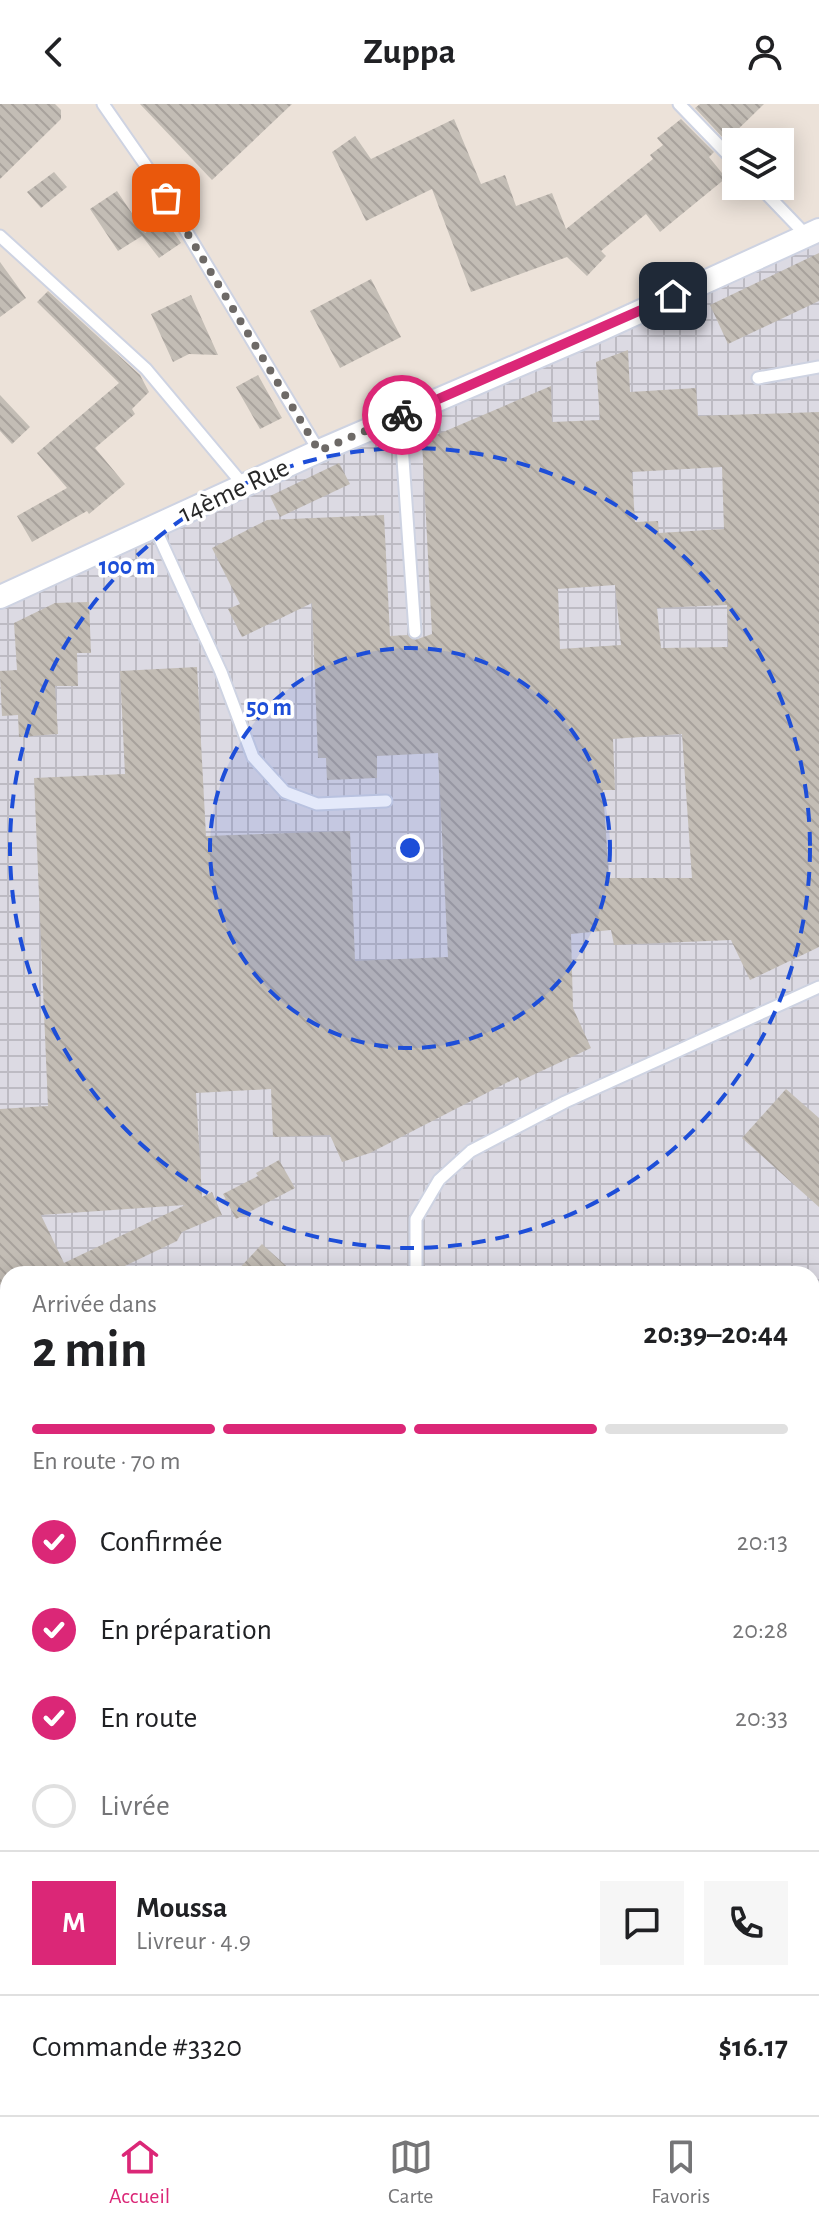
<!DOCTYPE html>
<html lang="fr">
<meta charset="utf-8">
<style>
body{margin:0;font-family:"Alegreya Sans",sans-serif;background:#f6f6f6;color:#202124;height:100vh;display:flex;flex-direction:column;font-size:30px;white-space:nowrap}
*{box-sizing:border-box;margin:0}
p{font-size:26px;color:#757577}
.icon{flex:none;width:44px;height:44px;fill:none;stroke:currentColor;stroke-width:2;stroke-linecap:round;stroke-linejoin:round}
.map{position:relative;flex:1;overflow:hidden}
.drawer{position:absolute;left:0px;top:1162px;width:820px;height:850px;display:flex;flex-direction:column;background:#fff;border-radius:24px 24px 0 0;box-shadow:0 4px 20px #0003}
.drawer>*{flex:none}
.buttons{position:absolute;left:722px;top:24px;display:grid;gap:16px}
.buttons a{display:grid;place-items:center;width:72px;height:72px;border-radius:0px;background:#fff;box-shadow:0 4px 20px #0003;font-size:40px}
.pin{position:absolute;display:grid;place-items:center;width:68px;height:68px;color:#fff;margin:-34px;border-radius:16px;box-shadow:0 4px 12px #0006}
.courier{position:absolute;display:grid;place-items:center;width:80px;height:80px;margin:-40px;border:6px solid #db2777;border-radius:50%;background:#fff;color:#222;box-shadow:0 2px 10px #0007}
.head em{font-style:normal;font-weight:600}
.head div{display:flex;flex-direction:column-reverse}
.head{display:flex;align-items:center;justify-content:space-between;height:136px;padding:0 32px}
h1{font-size:52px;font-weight:600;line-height:60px}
.bar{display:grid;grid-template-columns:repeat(4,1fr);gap:12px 8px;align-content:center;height:96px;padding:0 32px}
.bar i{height:10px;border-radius:6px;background:#e0e0e0}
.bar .current{background:#db2777}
.bar p{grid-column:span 4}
.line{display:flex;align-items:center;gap:20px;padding:0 32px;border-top:2px solid #e0e0e0}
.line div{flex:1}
.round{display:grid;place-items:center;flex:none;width:84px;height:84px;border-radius:0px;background:#f6f6f6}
ol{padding:0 32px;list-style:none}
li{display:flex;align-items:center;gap:24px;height:88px}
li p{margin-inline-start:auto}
li .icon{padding:8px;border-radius:50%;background:#db2777;color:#fff;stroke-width:4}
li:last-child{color:#757577}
li i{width:44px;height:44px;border:4px solid #e0e0e0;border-radius:50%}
header{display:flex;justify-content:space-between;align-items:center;height:104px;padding:0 32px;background:#fff;font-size:36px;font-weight:600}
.dock{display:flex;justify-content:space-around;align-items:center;height:112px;border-top:2px solid #e0e0e0;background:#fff;font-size:22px;color:#757577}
.dock a{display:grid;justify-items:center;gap:4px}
.dock .current{color:#db2777}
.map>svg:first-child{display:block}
.industrial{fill:url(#industrial-grid);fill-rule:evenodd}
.park{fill:url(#park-crowns)}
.building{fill:url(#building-back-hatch);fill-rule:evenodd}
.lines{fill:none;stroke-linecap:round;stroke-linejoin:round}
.lane-casing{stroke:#ced3e2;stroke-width:15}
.street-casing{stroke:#ced3e2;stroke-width:26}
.lane{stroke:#fff;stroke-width:11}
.street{stroke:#fff;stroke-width:22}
.done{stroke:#6d6966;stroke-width:8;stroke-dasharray:0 14.4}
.route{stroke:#db2777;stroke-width:10}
.ring{fill:none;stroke:#1d4ed8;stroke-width:4;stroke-dasharray:14 10}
.labels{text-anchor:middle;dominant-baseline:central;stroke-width:7;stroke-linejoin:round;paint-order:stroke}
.street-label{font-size:28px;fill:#282828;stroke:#fff}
.centre{fill:#1d4ed8;stroke:#fff;stroke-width:4}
.ring-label{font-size:24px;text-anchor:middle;font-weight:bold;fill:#1d4ed8;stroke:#fff;stroke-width:7;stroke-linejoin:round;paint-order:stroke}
</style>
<header><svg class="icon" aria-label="back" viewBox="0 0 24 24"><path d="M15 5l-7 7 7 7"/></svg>Zuppa<svg class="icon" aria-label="person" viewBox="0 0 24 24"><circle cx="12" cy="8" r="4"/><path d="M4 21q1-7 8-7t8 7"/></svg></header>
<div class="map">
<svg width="819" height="2011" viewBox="0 0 819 2011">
<defs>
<pattern id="industrial-grid" width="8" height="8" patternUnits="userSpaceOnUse" patternTransform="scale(2)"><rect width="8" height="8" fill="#dcdae3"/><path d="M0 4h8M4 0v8" fill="none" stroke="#bdbbc3"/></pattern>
<pattern id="park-crowns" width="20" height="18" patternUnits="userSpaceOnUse" patternTransform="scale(2)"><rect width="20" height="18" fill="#b3e691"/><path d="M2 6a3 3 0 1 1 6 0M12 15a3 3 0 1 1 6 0" fill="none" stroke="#9ac57d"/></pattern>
<pattern id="building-back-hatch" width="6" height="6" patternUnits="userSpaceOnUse" patternTransform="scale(2)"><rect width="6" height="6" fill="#c3bdb5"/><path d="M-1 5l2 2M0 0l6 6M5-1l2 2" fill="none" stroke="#a8a29c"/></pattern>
</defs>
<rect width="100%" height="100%" fill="#ece2d9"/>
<path class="industrial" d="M 819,132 L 819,2011 L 0,2011 L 0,504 ZM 8,1170 L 812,1170 L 812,2004 L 8,2004 Z"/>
<polygon class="park" points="0,1472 8,1479 8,1747 0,1734"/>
<g class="building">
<polygon points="0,0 55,0 61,6 61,15 0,75"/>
<polygon points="140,0 292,0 212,76"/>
<polygon points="700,0 764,0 726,37 695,4"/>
<polygon points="454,15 481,80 505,71 516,102 552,89 566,125 653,55 650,51 663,41 657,34 681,15 714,48 709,53 726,74 660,128 646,110 601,147 606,152 587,172 567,153 471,188 432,85 366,117 332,48 355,32 371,55"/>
<polygon points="54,68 67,83 41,104 27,88"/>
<polygon points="117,87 145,129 165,115 181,139 159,154 142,132 118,147 90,105"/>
<polygon points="819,149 819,197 728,240 710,201"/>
<polygon points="0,158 26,194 0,213"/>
<polygon points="371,175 401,233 340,264 310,207"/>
<polygon points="48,187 140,271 149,288 132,305 135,310 95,344 125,380 89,410 87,407 32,438 17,412 67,384 37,349 119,279 37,198"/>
<polygon points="191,191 218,251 189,250 173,258 151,210"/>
<path d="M 628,246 L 630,288 L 696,284 L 698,312 L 819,308 L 819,843 L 750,876 L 731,836 L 614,841 L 611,826 L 571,830 L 573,904 L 591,944 L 520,977 L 518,973 L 370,1049 L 342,1058 L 330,1031 L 273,1033 L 271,985 L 196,989 L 202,1093 L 212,1088 L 222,1111 L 182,1128 L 177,1137 L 108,1170 L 8,1170 L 8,1177 L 0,1181 L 0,1005 L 48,1002 L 34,674 L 125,670 L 120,567 L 197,563 L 206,732 L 350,727 L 355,857 L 448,853 L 438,649 L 377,652 L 377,674 L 327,676 L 326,654 L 318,654 L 312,499 L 242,533 L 228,505 L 240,500 L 212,444 L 267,416 L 384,411 L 390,532 L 407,531 L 415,536 L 432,530 L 422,337 L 551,282 L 552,318 L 600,316 L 596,258 ZM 722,363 L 724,425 L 659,429 L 658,417 L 635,418 L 632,368 ZM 615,481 L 621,541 L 560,545 L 558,485 ZM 727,501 L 728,543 L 661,544 L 657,504 ZM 682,630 L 692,774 L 609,774 L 603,686 L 615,686 L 613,635 ZM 185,1101 L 64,1159 L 41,1111 Z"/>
<polygon points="258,271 282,314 260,325 236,283"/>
<polygon points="0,291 30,323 12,340 0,327"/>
<polygon points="339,359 350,380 280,413 270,392"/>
<polygon points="89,498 91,549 77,549 78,582 55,582 58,630 19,633 18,611 2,612 0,572 0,567 17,566 14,519 55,499"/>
<polygon points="786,985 819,1014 819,1103 742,1034"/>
<polygon points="279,1056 295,1084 236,1115 223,1090 258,1072 256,1069"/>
<polygon points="262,1140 295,1170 234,1170"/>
</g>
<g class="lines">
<defs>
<g id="lane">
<polyline points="103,0 151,69 319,347"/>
<polyline points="679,0 736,59"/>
<polyline points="759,82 806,131"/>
<polyline points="0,132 146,265 245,383"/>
<polyline points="758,274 819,263"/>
<polyline points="400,312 415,528"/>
<polyline points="155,424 221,568 253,653 285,688 317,700 386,697"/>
<polyline points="416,1170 416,1115 439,1076 471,1047 565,998 819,883"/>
<polyline points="0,1782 8,1794"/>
<polyline points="151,2004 152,2011"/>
<polyline points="499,2004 501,2011"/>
</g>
<g id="street">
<polyline points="0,493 319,347 593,229 819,126"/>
<polyline points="812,1557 819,1554"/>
<polyline points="0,1922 8,1918"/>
</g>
</defs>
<use href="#lane" class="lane-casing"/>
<use href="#street" class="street-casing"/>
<use href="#lane" class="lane"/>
<use href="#street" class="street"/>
</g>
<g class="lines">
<polyline class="done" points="166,94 319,347 402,311"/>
<polyline class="route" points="402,311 673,192"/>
</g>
<circle cx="410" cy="744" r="200" fill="#1d4ed8" fill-opacity=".12"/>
<g class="ring">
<circle cx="410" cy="744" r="200"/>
<circle cx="410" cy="744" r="400"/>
</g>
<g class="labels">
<g class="street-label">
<text transform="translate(234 387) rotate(-25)">14ème Rue</text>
</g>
</g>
<circle cx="410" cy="744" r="12" class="centre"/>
<g class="ring-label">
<text x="127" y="470">100 m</text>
<text x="269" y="611">50 m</text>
</g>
</svg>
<div class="buttons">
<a><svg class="icon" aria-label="layers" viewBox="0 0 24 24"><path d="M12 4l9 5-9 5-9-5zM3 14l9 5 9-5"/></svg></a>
</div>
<div class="pin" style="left:166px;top:94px;background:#ea580c"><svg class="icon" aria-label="bag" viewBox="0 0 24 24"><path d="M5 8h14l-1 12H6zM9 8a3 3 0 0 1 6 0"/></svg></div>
<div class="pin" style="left:673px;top:192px;background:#1f2937"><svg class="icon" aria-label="home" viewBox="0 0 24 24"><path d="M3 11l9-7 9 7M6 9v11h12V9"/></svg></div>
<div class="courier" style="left:402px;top:311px"><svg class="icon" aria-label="bike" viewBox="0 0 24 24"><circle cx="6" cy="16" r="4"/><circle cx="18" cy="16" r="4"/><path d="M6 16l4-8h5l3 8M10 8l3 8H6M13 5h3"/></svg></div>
<section class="drawer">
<div class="head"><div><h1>2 min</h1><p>Arrivée dans</p></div><em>20:39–20:44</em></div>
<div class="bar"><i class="current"></i><i class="current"></i><i class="current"></i><i></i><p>En route · 70 m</p></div>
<ol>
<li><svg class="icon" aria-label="check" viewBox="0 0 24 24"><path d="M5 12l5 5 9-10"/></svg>Confirmée<p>20:13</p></li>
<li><svg class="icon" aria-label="check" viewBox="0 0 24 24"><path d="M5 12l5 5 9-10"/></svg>En préparation<p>20:28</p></li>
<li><svg class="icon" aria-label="check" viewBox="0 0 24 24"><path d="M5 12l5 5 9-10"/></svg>En route<p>20:33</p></li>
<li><i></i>Livrée</li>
</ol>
<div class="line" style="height:144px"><b class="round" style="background:#db2777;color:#fff">M</b><div><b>Moussa</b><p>Livreur · 4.9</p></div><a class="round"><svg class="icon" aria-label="chat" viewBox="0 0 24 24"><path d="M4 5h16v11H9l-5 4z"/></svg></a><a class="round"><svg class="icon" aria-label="phone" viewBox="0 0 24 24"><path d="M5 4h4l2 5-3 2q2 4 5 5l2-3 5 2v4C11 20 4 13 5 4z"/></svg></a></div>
<div class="line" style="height:104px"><div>Commande #3320</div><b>$16.17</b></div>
</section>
</div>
<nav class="dock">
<a class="current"><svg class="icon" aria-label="home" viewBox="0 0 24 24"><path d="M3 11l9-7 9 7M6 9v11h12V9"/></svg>Accueil</a>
<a><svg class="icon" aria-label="map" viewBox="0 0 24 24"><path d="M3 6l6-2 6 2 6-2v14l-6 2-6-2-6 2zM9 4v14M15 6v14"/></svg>Carte</a>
<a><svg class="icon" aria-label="saved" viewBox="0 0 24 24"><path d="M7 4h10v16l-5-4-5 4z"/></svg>Favoris</a>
</nav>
